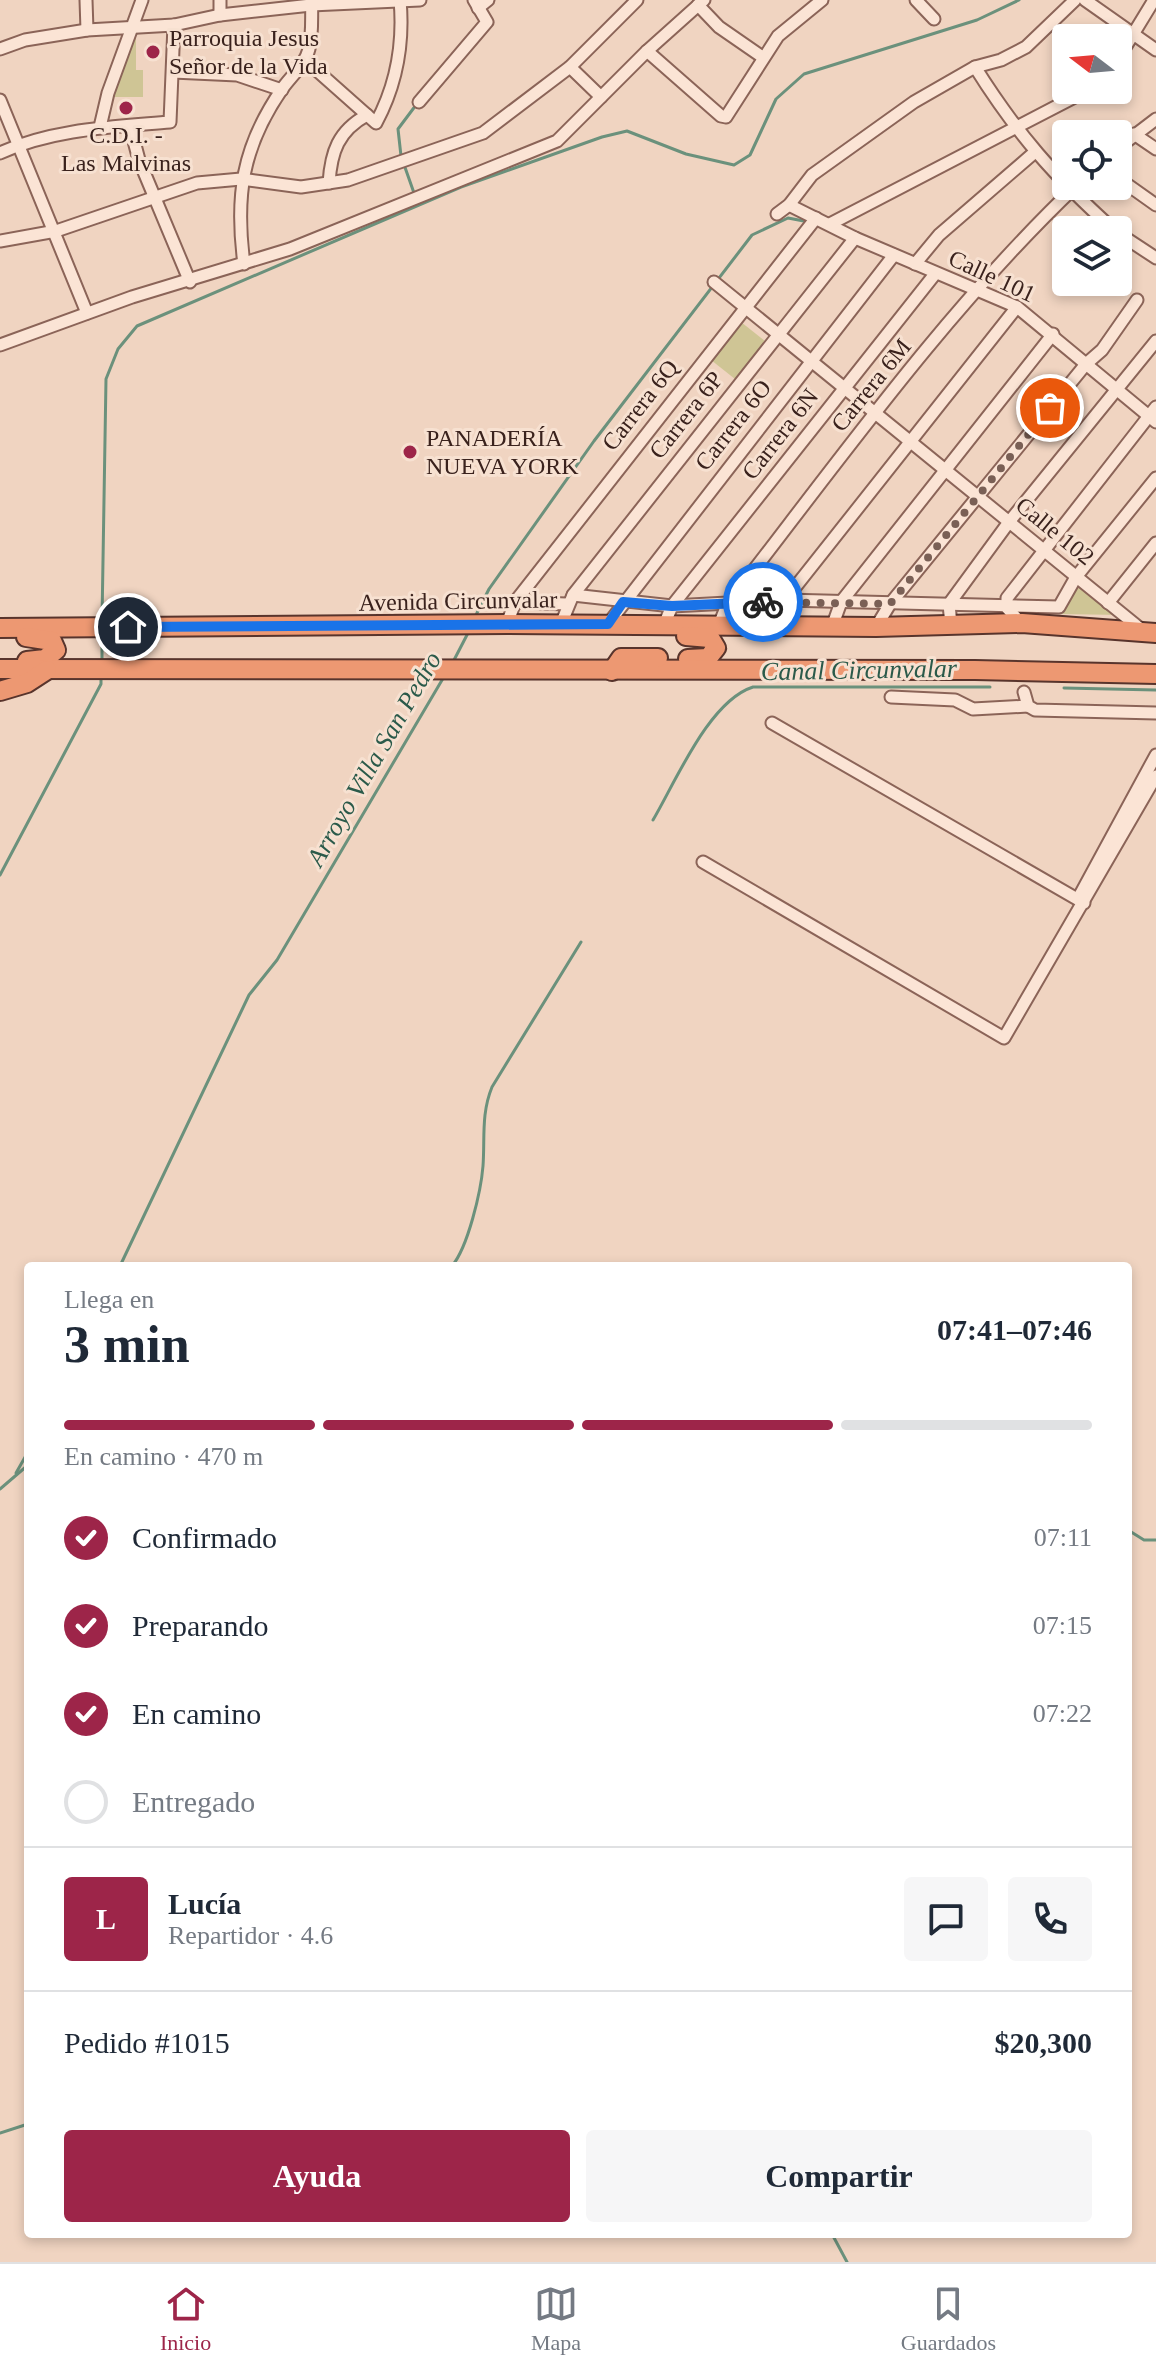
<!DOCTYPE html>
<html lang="es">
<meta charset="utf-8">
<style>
body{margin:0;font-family:"Times New Roman",serif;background:#f6f6f7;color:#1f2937;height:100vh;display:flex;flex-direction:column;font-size:30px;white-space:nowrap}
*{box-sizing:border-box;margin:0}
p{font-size:26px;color:#747a83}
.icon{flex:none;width:44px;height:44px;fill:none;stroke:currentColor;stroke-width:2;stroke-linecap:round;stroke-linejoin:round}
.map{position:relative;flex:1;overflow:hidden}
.side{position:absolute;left:24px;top:1262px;width:1108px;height:976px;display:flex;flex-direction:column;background:#fff;border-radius:8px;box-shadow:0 4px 12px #0003}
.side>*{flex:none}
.needle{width:52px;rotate:286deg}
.buttons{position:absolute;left:1052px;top:24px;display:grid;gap:16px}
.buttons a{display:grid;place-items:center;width:80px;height:80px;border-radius:8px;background:#fff;box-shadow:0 4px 12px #0003;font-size:40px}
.pin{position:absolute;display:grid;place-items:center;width:68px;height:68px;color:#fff;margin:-34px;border:4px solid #fff;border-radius:50%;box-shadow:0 2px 8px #0007}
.courier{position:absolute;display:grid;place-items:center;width:80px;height:80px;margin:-40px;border:6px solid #1a73e8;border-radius:50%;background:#fff;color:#222;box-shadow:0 2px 10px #0007}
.overview em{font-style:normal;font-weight:700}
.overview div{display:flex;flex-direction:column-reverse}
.overview{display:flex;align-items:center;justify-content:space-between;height:136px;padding:0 40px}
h1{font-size:52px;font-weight:700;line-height:60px}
.bar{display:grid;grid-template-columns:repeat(4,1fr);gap:12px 8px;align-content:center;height:96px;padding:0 40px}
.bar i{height:10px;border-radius:6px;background:#e0e1e3}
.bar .current{background:#9d2549}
.bar p{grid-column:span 4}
.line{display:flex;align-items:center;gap:20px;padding:0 40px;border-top:2px solid #e0e1e3}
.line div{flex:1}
.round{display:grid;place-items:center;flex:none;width:84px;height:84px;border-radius:8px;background:#f6f6f7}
ol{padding:0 40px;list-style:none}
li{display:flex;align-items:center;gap:24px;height:88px}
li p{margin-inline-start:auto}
li .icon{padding:8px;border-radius:50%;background:#9d2549;color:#fff;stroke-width:4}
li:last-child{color:#747a83}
li i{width:44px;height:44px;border:4px solid #e0e1e3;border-radius:50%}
.cta{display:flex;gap:16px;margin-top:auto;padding:16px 40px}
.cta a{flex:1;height:92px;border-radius:8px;background:#9d2549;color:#fff;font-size:32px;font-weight:700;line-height:92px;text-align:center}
.cta a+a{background:#f6f6f7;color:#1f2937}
.dock{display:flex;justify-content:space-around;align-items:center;height:112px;border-top:2px solid #e0e1e3;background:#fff;font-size:22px;color:#747a83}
.dock a{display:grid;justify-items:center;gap:4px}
.dock .current{color:#9d2549}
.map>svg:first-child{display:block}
.green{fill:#cfc595}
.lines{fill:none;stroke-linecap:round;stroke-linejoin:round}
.stream{stroke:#6b917c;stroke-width:3}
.minor-casing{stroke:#8b6458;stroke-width:15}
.trunk-casing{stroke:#58342c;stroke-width:22}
.minor{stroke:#fbe4d5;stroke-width:11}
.trunk{stroke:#ed9872;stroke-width:18}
.done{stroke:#7a6056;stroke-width:8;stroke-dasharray:0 14.4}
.route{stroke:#1a73e8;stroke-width:10}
.poi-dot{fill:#9d2549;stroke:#f7e1d1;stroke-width:3}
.labels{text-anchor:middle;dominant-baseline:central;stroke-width:6;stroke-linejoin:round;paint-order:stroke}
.poi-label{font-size:24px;fill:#3a221d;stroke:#f7e1d1;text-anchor:start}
.street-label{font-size:24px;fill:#3a221d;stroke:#f7e1d1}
.water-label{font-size:26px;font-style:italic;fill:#2b5a4a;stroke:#f7e1d1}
</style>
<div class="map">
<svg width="1156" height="2262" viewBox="0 0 1156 2262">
<rect width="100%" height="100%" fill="#f0d4c1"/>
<g class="green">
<polygon points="132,36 136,36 136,70 143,70 143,97 111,97"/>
<polygon points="741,322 765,341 735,379 711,360"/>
<polygon points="1075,584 1121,615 1059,614"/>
</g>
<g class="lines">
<g class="stream">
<polyline points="414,193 401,156 398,129 416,105"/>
<polyline points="474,619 489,589 594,441 752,235 788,218 809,222"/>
<polyline points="102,621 106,379 118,349 137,326 461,187 602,137 627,131 686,154 734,165 750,155 776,99 804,74 977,20 1019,0"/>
<polyline points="102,661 102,632"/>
<polyline points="453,662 468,633"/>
<polyline points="1064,688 1156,690"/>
<path d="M 653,820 C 676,781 709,701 753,687 L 990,687"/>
<polyline points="0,875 101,684 101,676"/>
<polyline points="120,1266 249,995 277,960 445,675"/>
<path d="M 452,1266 C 468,1247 481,1191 483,1166 C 485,1138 481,1114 492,1087 L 581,942"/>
<polyline points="16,1473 28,1452"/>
<polyline points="0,1489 28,1465"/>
<polyline points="1128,1530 1144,1540 1156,1540"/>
<polyline points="0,2133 28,2124"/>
<polyline points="832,2234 847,2262"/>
</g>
<defs>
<g id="minor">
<polyline points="86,0 87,30"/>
<polyline points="916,0 934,19"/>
<polyline points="1085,0 1156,50"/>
<polyline points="698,5 719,27 761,56"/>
<polyline points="478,8 488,0"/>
<polyline points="220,15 220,0"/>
<polyline points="0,49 25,40 87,30 174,25 220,15 311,5 420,0"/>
<polyline points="647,51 721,116 726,117 778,36 822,0"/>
<polyline points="1118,59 1154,0"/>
<path d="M 305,60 L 376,123 C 397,84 404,44 400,0"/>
<polyline points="570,67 601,97"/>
<path d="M 975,67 C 1017,134 1055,177 1114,230"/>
<polyline points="173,72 237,75 282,90"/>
<polyline points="0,100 87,313"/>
<polyline points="419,102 487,22 474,0"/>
<polyline points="130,126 139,160 190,282"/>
<polyline points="100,127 108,93 142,0"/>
<polyline points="1134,134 1156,149"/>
<polyline points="1118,148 1156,119"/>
<path d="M 0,153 C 52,129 113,127 170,122 L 174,25"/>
<polyline points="1118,178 1156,205"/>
<path d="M 329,183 C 331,152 338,131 367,115"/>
<polyline points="789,205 855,238 1017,307 1156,422"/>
<polyline points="777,214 789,205 812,175 914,102 975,67 1001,60 1026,47 1075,0"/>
<polyline points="830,224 1088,90"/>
<polyline points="1118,233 1156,258"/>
<polyline points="0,241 56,231 197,183 241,179 301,187 348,180 483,133 570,67 637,0"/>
<path d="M 244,264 C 235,196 242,147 282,89 C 291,76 305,65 309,49 C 313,34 311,16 312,0"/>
<polyline points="915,264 939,235 1035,152"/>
<polyline points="714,282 1142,630"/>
<polyline points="0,345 132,297 290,249 557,141 647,51 704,0"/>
<polyline points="573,595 672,606 785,600 1059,607 1076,577 1156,478"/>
<polyline points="515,602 566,604"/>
<polyline points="1108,603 1156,543"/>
<polyline points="1021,623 1007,608 1007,598 1156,407"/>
<polyline points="507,624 515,602 816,218"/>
<polyline points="561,624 573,595 855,238"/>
<polyline points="608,624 894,255"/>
<polyline points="664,625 672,606 935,274"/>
<path d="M 719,625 L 727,605 C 838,462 945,311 1076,186"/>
<polyline points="951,625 949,604 1009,522 1156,341"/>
<polyline points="774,626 785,600 1017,307"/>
<polyline points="832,627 841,602 1053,334"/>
<polyline points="876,627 890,604 1086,364 1102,350 1137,300"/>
<polyline points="1024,692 1028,706 1035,710 1156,713"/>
<polyline points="891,697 955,700 973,709 1028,706"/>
<polyline points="772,723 1084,903"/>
<polyline points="703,862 1004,1038 1156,776"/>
<polyline points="1080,895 1156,755"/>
</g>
<g id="trunk">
<polyline points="0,628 507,624 876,627 1022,623 1156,633"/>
<polyline points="686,636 710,638 716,648 708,658 688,659"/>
<polyline points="26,637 52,641 56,650 45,659 27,661"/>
<polyline points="0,669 975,670 1156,674"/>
<polyline points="612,671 621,658 658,658"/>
<polyline points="0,691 27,683 47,670"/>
</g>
</defs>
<use href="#minor" class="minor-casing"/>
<use href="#trunk" class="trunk-casing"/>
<use href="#minor" class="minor"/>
<use href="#trunk" class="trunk"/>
</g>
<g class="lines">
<polyline class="done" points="763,602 890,604 1050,408"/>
<polyline class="route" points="128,627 608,624 623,602 672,606 763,602"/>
</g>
<g class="poi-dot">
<circle cx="153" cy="52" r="8"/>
<circle cx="126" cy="108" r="8"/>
<circle cx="410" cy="452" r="8"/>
</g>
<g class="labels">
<g class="poi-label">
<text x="169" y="38">Parroquia Jesus<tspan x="169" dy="28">Señor de la Vida</tspan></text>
<text x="126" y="135" text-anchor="middle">C.D.I. -<tspan x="126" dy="28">Las Malvinas</tspan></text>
<text x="426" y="438">PANADERÍA<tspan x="426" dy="28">NUEVA YORK</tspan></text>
</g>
<g class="street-label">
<text transform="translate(992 276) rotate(25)">Calle 101</text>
<text transform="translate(871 385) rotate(-51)">Carrera 6M</text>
<text transform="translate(640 405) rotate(-52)">Carrera 6Q</text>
<text transform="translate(686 415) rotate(-52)">Carrera 6P</text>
<text transform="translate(733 425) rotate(-52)">Carrera 6O</text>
<text transform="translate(780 434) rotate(-52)">Carrera 6N</text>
<text transform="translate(1055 531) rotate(39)">Calle 102</text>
<text transform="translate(458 601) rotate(-1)">Avenida Circunvalar</text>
</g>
<g class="water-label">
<text transform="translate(859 670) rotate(-1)">Canal Circunvalar</text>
<text transform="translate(374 759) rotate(-60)">Arroyo Villa San Pedro</text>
</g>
</g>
</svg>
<div class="buttons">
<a><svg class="needle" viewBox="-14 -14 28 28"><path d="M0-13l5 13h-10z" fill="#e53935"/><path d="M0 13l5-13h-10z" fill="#747a83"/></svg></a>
<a><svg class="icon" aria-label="locate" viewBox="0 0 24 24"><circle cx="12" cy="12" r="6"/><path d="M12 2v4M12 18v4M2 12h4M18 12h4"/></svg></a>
<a><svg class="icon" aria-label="layers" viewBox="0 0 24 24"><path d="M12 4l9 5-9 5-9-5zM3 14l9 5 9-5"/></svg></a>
</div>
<div class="pin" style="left:1050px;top:408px;background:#ea580c"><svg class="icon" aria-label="bag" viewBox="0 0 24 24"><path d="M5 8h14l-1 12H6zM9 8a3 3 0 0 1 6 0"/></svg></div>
<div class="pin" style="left:128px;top:627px;background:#1f2937"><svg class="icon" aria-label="home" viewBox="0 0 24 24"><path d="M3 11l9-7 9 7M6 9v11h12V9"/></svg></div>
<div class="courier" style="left:763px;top:602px"><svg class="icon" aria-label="bike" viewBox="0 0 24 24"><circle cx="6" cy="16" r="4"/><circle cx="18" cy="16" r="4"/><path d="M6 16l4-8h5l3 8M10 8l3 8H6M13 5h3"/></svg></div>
<section class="side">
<div class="overview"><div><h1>3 min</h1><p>Llega en</p></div><em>07:41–07:46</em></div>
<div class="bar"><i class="current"></i><i class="current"></i><i class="current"></i><i></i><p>En camino · 470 m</p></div>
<ol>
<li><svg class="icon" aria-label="check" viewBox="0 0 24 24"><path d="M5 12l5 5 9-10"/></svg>Confirmado<p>07:11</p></li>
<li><svg class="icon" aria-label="check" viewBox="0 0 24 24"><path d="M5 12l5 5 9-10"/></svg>Preparando<p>07:15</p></li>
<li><svg class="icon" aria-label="check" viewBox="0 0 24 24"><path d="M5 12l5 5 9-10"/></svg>En camino<p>07:22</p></li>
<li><i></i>Entregado</li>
</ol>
<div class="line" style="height:144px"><b class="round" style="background:#9d2549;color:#fff">L</b><div><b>Lucía</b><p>Repartidor · 4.6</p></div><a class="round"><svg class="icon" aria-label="chat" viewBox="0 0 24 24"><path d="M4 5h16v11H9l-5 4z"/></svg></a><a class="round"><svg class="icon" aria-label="phone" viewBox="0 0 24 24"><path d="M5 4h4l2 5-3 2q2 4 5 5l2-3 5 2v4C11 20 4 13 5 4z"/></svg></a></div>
<div class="line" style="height:104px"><div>Pedido #1015</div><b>$20,300</b></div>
<div class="cta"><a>Ayuda</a><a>Compartir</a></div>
</section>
</div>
<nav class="dock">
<a class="current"><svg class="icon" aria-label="home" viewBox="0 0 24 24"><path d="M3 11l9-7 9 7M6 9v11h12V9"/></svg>Inicio</a>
<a><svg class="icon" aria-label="map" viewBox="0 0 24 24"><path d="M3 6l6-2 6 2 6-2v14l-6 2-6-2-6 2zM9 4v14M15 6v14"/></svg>Mapa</a>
<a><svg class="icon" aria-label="saved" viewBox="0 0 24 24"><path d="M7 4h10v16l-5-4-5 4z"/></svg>Guardados</a>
</nav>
